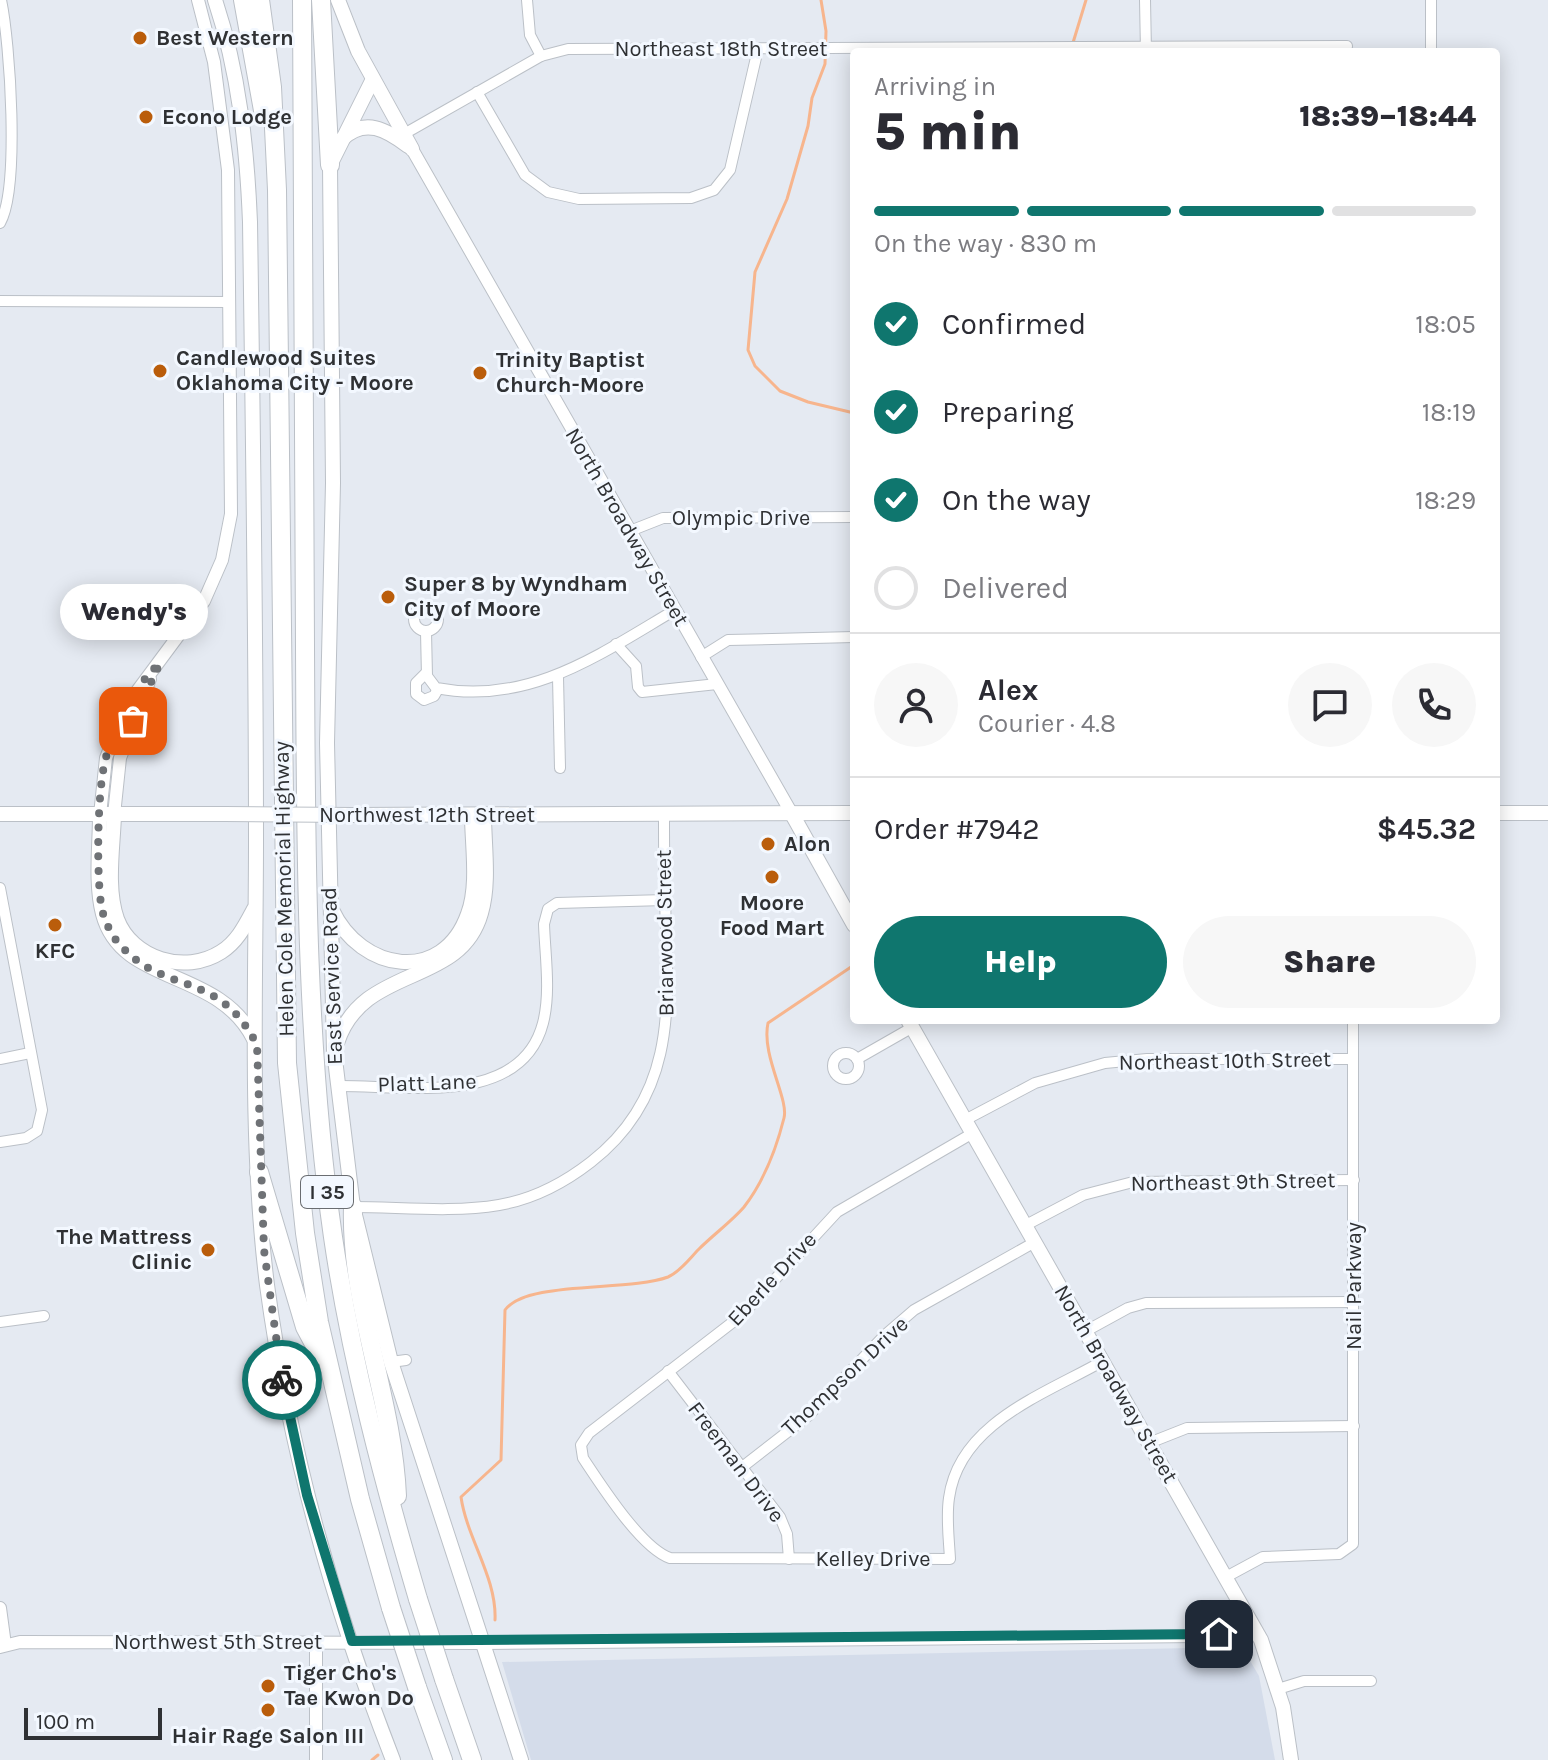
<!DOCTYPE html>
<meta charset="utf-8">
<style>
body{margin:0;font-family:Karla,sans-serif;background:#f7f7f7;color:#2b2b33;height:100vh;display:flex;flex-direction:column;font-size:30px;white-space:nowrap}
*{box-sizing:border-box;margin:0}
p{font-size:26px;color:#7c7c81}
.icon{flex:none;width:44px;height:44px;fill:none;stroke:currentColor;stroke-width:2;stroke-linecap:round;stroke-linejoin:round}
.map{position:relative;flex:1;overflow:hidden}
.drawer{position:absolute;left:850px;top:48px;width:650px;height:976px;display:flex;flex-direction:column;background:#fff;border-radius:8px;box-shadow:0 4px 20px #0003}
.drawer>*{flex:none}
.scale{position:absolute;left:24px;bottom:20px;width:138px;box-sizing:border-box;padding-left:8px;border:4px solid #2f3134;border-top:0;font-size:22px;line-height:28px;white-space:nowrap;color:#2f3134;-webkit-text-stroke:6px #f3f8ff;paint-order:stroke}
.pin{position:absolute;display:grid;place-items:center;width:68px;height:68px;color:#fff;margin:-34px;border-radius:16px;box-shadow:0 4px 12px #0006}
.courier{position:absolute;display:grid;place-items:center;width:80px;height:80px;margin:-40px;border:6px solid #0f766e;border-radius:50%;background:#fff;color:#222;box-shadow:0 2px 10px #0007}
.bubble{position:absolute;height:56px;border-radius:28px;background:#fff;box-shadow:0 4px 20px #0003;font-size:26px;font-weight:800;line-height:56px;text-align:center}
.headline em{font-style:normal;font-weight:800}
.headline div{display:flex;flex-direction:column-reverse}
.headline{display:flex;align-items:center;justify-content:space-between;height:136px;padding:0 24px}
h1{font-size:52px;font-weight:800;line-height:60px}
.bar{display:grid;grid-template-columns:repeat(4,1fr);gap:12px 8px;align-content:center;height:96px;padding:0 24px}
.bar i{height:10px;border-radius:6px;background:#e1e1e2}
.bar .selected{background:#0f766e}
.bar p{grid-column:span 4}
.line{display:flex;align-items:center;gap:20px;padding:0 24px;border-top:2px solid #e1e1e2}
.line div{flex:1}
.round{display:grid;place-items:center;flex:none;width:84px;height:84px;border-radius:42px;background:#f7f7f7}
ol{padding:0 24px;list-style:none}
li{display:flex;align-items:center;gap:24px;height:88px}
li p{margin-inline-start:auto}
li .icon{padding:8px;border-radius:50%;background:#0f766e;color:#fff;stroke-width:4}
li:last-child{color:#7c7c81}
li i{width:44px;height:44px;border:4px solid #e1e1e2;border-radius:50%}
.action{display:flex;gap:16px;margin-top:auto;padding:16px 24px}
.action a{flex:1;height:92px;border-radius:48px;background:#0f766e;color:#fff;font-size:32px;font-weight:800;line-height:92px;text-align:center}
.action a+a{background:#f7f7f7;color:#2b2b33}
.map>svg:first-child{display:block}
.built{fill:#d4dcea}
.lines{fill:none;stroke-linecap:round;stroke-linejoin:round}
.stream{stroke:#f7b58d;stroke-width:3}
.minor-casing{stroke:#bbc0c7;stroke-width:12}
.tertiary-casing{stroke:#bbc0c7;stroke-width:14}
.secondary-casing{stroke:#bbc0c7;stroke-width:16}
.motorway-casing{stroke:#bbc0c7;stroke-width:20}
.minor{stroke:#fff;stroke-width:10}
.tertiary{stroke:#fff;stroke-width:12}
.secondary{stroke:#fff;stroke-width:14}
.motorway{stroke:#fff;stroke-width:18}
.secondary-bridge-casing{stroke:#bbc0c7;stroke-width:16;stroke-linecap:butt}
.motorway-bridge-casing{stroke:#bbc0c7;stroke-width:20;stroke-linecap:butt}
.secondary-bridge{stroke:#fff;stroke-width:14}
.motorway-bridge{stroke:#fff;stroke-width:18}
.done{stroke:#6f7276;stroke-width:8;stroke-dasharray:0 14.4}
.route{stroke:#0f766e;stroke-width:10}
.poi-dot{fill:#ba5d0b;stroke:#f3f8ff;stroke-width:3}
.labels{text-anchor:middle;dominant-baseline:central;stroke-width:6;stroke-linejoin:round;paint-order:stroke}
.shield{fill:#f3f8ff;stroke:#6a6d71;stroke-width:2}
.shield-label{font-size:20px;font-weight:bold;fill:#2f3134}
.poi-label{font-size:22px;font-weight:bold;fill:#2f3134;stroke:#f3f8ff;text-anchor:start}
.street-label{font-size:22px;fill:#2f3134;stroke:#f3f8ff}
</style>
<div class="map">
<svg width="1548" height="1760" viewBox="0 0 1548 1760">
<rect width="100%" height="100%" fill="#e5eaf2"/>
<polygon class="built" points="1242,1647 1259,1676 1275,1760 531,1760 502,1662"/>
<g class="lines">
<g class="stream">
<polyline points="821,0 826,31 825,64 812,98 808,126 787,199 755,272 748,350 755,366 780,391 808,402 854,413"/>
<polyline points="1072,46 1086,0"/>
<path d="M 495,1620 C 497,1578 467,1539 461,1497 L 501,1460 L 505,1310 C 526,1280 628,1292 668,1277 C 680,1272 690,1258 699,1249 C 713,1235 732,1221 744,1207 C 764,1181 776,1150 784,1118 C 789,1099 761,1055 768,1023 L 854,965"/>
<polyline points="372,1760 378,1755"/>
</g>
<defs>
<g id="minor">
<polyline points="527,0 530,35 541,56"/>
<polyline points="1145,0 1146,52"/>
<polyline points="1431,0 1431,52"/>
<polyline points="477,92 525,175 548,192 579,199 691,198 714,190 730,170 758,49"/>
<polyline points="404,134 541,56 568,49 1347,46 1346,52"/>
<path d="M 0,223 C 20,188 10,42 1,0"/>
<polyline points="0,301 230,302"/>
<polyline points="630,531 663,518 854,517"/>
<circle cx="426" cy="619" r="12"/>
<path d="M 426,632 L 427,676 L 436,688 C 529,706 600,654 675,610"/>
<polyline points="616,644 636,666 638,687 642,692 717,684"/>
<polyline points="701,657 728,640 854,637"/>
<polyline points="426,673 416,683 416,694 424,700 434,696 438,689"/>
<polyline points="558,677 560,768"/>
<polyline points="0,888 42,1110 37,1131 26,1138 0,1142"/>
<circle cx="846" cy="1066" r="13"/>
<polyline points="0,1059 30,1053"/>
<polyline points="857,1059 913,1027"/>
<path d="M 337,1086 C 404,1085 521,1108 543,1023 C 551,992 545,955 544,924 L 548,909 L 557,903 L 665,900"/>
<polyline points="965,1120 1035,1083 1105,1063 1147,1059 1353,1059"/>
<path d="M 973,1133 L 837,1212 L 742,1315 L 589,1433 L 581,1445 L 583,1458 C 601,1485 641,1548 670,1558 L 950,1559 C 949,1539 946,1518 949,1498 C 959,1423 1045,1394 1103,1361"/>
<path d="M 353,1207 C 400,1207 452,1213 499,1205 C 534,1199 564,1183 591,1162 C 680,1093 668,999 665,900 C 664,871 664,843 664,814"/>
<polyline points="1026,1225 1083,1195 1133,1182 1354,1180"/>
<polyline points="0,1322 44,1316"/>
<polyline points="1086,1331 1128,1308 1146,1303 1354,1302"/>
<polyline points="391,1362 406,1360"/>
<polyline points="668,1371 780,1517 787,1534 789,1559"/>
<polyline points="1149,1443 1187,1428 1354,1426"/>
<polyline points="741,1468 808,1416 885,1335 914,1310 1035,1242"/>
<polyline points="1226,1577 1263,1557 1339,1554 1353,1544 1353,1020"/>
<polyline points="1278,1689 1304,1681 1371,1681"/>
</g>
<g id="tertiary">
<polyline points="412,149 792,814"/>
<polyline points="100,815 106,758 129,702 204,601 222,560 231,514 228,170 214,62 198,0"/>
<polyline points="114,815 120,758 150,679"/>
<polyline points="0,1608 5,1645"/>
<polyline points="0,1647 20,1642 484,1643 1199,1636 1219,1634 1251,1623"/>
<polyline points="316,1760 316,1642"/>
</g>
<g id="secondary">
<path d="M 215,0 C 239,72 247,148 250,222 C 253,428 256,634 256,840 C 256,984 249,1143 267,1285 C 289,1448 333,1607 393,1760"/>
<polyline points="338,0 358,51 412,149"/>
<polyline points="373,79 330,165 333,483 327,743 334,1051 353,1207 391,1362 521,1760"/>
<path d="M 342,139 C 365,117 387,130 408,146"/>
<polyline points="1496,813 1548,813"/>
<polyline points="0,814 225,814"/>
<polyline points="792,814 854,925"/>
<path d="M 100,815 C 100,846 95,883 103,914 C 122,986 218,967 254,1039"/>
<path d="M 114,815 C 113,847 106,888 117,919 C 132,959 185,975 221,952 C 237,942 245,926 254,909"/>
<polyline points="353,815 854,813"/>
<path d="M 332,910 C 361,972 443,985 468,914 C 479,885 472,845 472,815"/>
<polyline points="908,1020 1261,1640 1283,1707 1291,1760"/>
<path d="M 337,1043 C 363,963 460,988 481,913 C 490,883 484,845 484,814"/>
</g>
<g id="motorway">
<polyline points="243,0 264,116"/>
<polyline points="260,0 272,87 277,190 287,1063 305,1233 319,1322 360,1499 391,1608"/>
<path d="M 302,0 C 303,216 304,432 305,647 C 306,845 305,1041 333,1237 C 351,1360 383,1480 418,1599"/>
<polyline points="321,0 330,165"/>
<polyline points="259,1172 305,1327 320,1355"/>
<path d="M 353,1207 C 350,1304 393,1399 397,1496"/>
<polyline points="444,1679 472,1760"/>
<polyline points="417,1687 443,1760"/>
</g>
</defs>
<use href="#minor" class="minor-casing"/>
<use href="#tertiary" class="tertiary-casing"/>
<use href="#secondary" class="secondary-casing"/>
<use href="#motorway" class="motorway-casing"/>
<use href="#minor" class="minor"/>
<use href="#tertiary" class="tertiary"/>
<use href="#secondary" class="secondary"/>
<use href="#motorway" class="motorway"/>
<defs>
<polyline id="secondary-bridge" points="225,814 353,815"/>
<g id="motorway-bridge">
<polyline points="418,1599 444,1679"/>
<polyline points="391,1608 417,1687"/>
</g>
</defs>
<use href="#secondary-bridge" class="secondary-bridge-casing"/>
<use href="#motorway-bridge" class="motorway-bridge-casing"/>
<use href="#secondary-bridge" class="secondary-bridge"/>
<use href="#motorway-bridge" class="motorway-bridge"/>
</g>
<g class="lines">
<path class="done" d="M 133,721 L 160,663 C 133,688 116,722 106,757 C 97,788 96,879 102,910 C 106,924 112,937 122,947 C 166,995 219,970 257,1045 L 264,1250 L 282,1380"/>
<polyline class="route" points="282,1380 307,1495 352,1641 1219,1634"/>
</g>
<g class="poi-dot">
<circle cx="140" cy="38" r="8"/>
<circle cx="146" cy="117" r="8"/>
<circle cx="160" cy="371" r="8"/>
<circle cx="480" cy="373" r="8"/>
<circle cx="388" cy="597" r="8"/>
<circle cx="768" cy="844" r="8"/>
<circle cx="772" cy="877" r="8"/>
<circle cx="55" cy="925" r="8"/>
<circle cx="208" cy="1250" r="8"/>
<circle cx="268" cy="1686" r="8"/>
<circle cx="268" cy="1710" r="8"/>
</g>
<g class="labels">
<rect class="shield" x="301" y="1176" width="52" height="32" rx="6"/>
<g class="shield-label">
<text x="327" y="1192">I 35</text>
</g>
<g class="poi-label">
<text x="156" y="38">Best Western</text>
<text x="162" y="117">Econo Lodge</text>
<text x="176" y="358">Candlewood Suites<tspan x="176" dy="25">Oklahoma City - Moore</tspan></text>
<text x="496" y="360">Trinity Baptist<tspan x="496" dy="25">Church-Moore</tspan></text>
<text x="404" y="584">Super 8 by Wyndham<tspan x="404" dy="25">City of Moore</tspan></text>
<text x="784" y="844">Alon</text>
<text x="772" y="903" text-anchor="middle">Moore<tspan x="772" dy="25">Food Mart</tspan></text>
<text x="55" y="951" text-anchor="middle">KFC</text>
<text x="192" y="1237" text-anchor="end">The Mattress<tspan x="192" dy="25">Clinic</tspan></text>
<text x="284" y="1673">Tiger Cho's<tspan x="284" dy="25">Tae Kwon Do</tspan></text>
<text x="268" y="1736" text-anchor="middle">Hair Rage Salon III</text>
</g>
<g class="street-label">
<text x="721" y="49">Northeast 18th Street</text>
<text x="741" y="518">Olympic Drive</text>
<text transform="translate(627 527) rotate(60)">North Broadway Street</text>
<text x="427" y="815">Northwest 12th Street</text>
<text transform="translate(284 889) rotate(-91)">Helen Cole Memorial Highway</text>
<text transform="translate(665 933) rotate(-91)">Briarwood Street</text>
<text transform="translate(332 976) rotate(-92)">East Service Road</text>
<text transform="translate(1225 1061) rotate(-1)">Northeast 10th Street</text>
<text transform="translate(427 1083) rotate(-2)">Platt Lane</text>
<text transform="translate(1233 1182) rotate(-1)">Northeast 9th Street</text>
<text transform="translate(772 1279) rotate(-47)">Eberle Drive</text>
<text transform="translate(1354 1286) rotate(-90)">Nail Parkway</text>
<text transform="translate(845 1376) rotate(-43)">Thompson Drive</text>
<text transform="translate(1116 1384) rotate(60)">North Broadway Street</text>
<text transform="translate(736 1462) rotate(53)">Freeman Drive</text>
<text x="873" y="1559">Kelley Drive</text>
<text x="218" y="1642">Northwest 5th Street</text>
</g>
</g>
</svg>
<div class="scale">100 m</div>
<div class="pin" style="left:133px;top:721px;background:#ea580c"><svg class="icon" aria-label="bag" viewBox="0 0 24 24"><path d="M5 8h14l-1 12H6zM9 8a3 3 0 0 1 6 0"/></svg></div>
<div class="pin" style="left:1219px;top:1634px;background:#1f2937"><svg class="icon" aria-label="home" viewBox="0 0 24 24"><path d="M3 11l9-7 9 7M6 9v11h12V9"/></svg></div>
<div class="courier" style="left:282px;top:1380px"><svg class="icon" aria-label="bike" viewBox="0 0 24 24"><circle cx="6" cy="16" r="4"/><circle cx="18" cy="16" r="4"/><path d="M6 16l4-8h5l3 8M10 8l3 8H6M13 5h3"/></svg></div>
<div class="bubble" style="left:60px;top:584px;width:148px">Wendy's</div>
<section class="drawer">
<div class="headline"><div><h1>5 min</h1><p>Arriving in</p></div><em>18:39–18:44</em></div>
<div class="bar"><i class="selected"></i><i class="selected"></i><i class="selected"></i><i></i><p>On the way · 830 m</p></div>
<ol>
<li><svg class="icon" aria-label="check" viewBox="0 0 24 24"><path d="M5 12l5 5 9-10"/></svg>Confirmed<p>18:05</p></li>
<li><svg class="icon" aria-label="check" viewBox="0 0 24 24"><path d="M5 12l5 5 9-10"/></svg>Preparing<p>18:19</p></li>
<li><svg class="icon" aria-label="check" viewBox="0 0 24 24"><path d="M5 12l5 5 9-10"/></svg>On the way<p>18:29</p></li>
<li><i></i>Delivered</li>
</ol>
<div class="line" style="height:144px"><a class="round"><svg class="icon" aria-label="person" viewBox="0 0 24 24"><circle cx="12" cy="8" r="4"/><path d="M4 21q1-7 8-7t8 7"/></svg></a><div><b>Alex</b><p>Courier · 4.8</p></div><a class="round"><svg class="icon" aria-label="chat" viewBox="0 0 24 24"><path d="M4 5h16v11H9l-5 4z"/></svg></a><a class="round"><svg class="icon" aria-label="phone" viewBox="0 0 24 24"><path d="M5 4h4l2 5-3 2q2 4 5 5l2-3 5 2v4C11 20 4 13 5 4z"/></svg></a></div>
<div class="line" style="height:104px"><div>Order #7942</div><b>$45.32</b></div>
<div class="action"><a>Help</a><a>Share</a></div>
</section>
</div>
